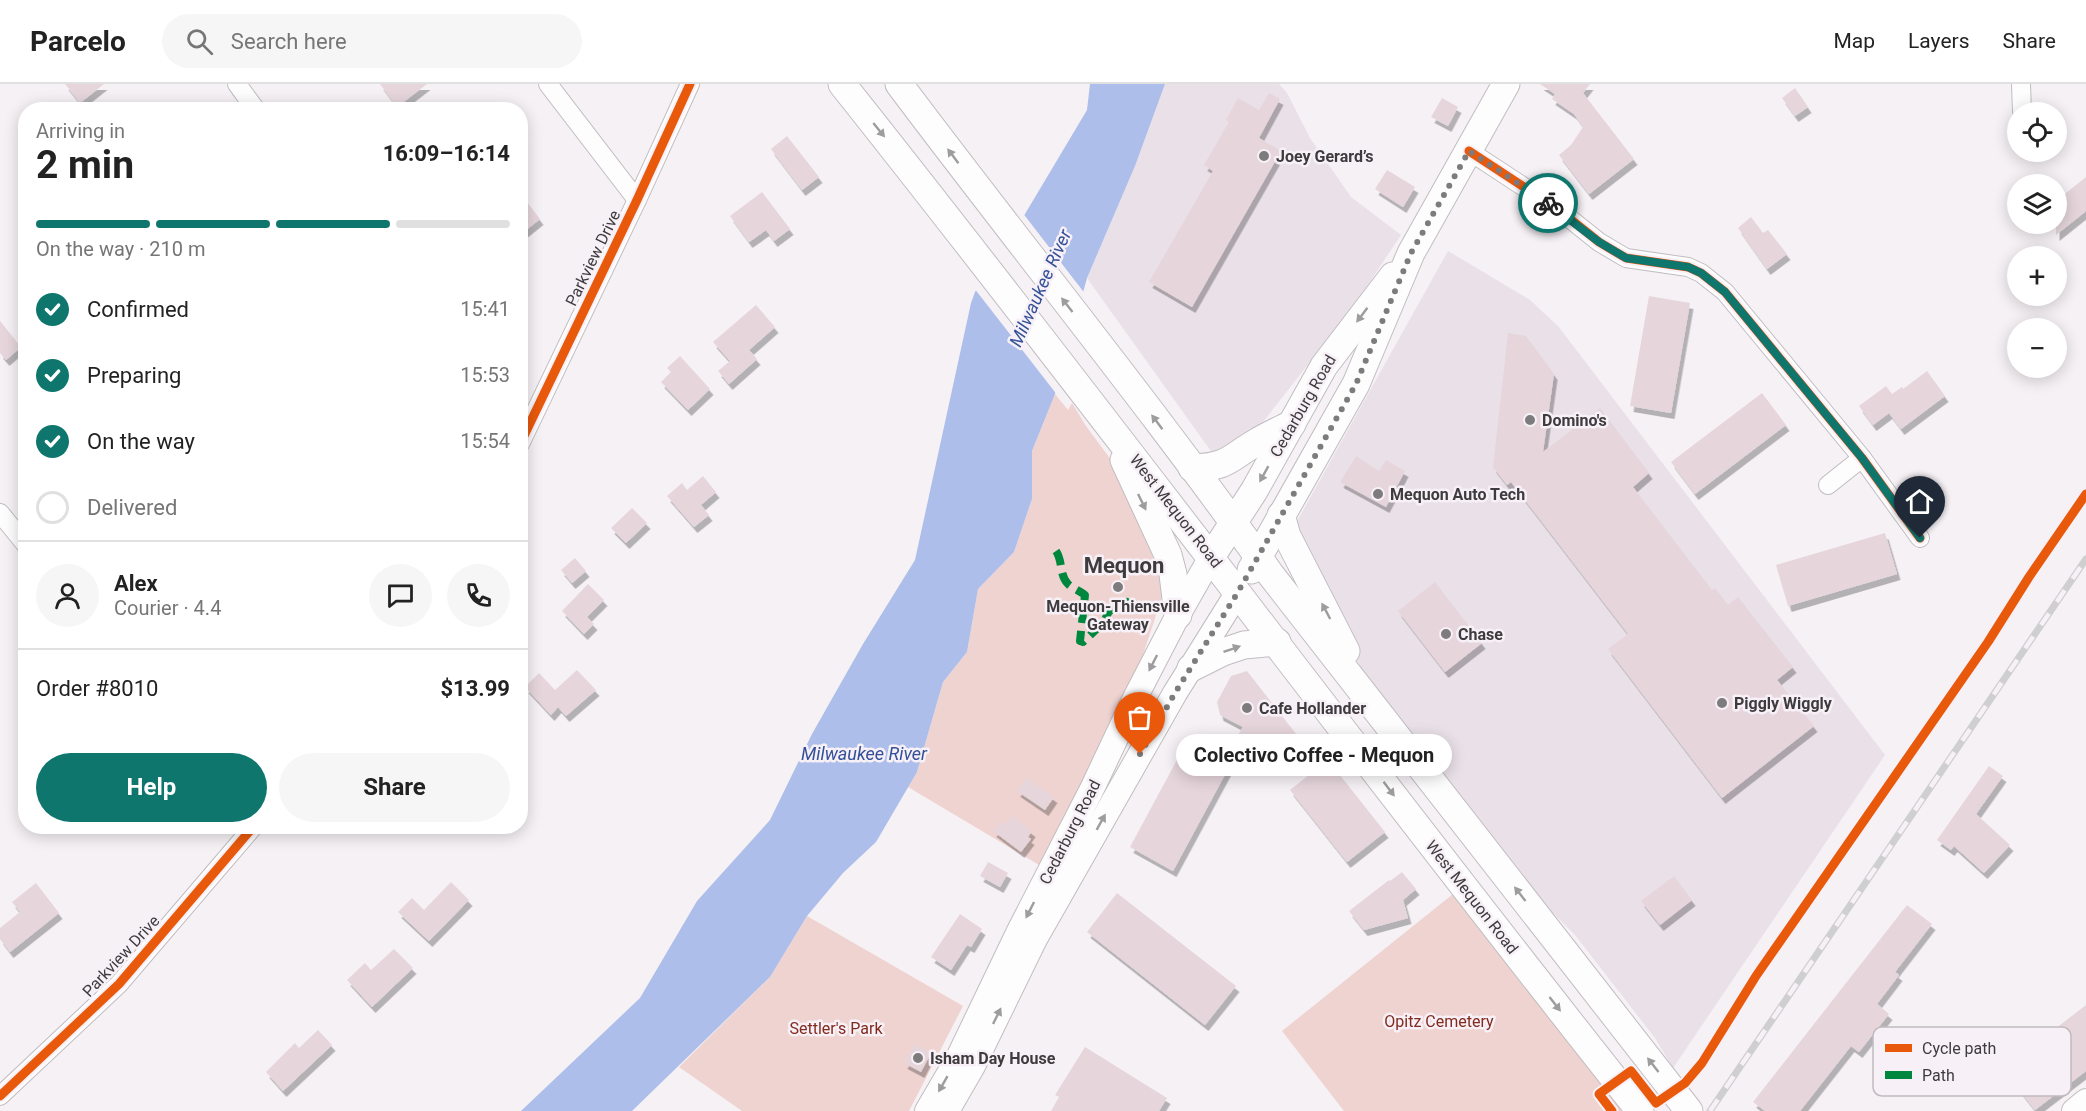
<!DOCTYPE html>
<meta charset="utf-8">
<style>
body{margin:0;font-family:Roboto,sans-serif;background:#f6f6f6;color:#222;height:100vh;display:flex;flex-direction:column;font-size:22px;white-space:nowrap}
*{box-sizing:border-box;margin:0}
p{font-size:20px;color:#767676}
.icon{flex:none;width:33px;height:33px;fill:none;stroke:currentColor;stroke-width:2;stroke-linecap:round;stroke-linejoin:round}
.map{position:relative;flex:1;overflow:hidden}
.drawer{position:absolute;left:18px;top:18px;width:510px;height:732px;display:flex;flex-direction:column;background:#fff;border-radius:24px;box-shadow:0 3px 15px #0003}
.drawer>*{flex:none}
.buttons{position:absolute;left:2007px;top:18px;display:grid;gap:12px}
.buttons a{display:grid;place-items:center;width:60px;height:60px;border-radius:50%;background:#fff;box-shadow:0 3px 15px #0003;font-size:30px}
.pin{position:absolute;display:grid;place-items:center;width:51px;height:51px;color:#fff;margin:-62px -26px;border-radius:50% 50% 50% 0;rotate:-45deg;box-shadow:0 0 6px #0007}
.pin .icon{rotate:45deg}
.courier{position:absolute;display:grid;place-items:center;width:60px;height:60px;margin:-30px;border:4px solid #0f766e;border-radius:50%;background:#fff;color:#222;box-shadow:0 2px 8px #0007}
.bubble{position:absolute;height:42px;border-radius:21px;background:#fff;box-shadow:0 3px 15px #0003;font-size:20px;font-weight:700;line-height:42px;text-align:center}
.overview em{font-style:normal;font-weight:700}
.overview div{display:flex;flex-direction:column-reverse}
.overview{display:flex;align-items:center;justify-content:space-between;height:102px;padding:0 18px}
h1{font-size:39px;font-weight:700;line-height:45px}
.bar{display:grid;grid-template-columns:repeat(4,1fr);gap:9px 6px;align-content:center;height:72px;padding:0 18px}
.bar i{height:8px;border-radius:4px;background:#e0e0e0}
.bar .active{background:#0f766e}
.bar p{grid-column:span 4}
.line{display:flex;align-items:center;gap:15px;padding:0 18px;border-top:2px solid #e0e0e0}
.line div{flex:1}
.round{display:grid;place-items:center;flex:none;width:63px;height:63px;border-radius:32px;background:#f6f6f6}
ol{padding:0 18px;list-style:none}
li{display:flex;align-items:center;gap:18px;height:66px}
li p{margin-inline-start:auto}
li .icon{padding:6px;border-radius:50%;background:#0f766e;color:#fff;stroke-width:4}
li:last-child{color:#767676}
li i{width:33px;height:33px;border:3px solid #e0e0e0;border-radius:50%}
.button{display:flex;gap:12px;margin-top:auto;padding:12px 18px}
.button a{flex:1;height:69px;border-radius:36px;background:#0f766e;color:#fff;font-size:24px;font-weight:700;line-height:69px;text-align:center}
.button a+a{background:#f6f6f6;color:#222}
header{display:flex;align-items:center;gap:36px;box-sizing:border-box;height:84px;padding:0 30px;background:#fff;border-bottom:2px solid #e0e0e0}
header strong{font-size:28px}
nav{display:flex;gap:33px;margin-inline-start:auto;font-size:21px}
.search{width:420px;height:54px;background:#f6f6f6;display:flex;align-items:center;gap:15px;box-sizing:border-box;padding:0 21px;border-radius:33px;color:#767676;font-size:22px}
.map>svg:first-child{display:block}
.built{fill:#e9e0e8}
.green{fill:#efd3d0}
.water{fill:#acbee9}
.pier{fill:#f6f1f5}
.building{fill:#e6d6dc;filter:url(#shadow)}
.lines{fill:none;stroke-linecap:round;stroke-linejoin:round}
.street-casing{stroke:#c0bdc0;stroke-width:20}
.secondary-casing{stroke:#c0bdc0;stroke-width:26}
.primary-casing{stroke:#c0bdc0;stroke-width:29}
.street{stroke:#fefdfe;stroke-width:18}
.secondary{stroke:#fefdfe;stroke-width:24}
.primary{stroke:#fefdfe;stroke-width:27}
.rail-casing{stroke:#d0cfd0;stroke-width:7}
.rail{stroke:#f7f0f6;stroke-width:4.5;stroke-dasharray:14;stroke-linecap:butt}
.quiet{stroke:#00873e;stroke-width:8;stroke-dasharray:15 8;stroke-linecap:butt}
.cycleway-casing{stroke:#f7f0f6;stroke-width:13}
.cycleway{stroke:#e8590c;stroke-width:9}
.oneway{fill:#9e9c9e}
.done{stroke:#7e7b7d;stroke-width:6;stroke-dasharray:0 10.8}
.route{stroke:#0f766e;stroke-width:8}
.poi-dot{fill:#7e7b7d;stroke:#f7f0f6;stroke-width:2}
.labels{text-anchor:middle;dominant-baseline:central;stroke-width:5;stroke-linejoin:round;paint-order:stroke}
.poi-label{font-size:16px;font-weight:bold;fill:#3e3b3d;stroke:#f7f0f6;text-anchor:start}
.street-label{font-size:16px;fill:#3e3b3d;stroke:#f7f0f6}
.park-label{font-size:16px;fill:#822a1d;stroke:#f7f0f6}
.water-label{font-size:18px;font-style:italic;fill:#335199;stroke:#f7f0f6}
.district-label{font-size:22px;font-weight:bold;fill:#3e3b3d;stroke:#f7f0f6}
.key{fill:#f7f0f6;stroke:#c0babe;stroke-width:1.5}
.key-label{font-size:16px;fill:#3e3b3d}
</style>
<header>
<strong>Parcelo</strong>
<div class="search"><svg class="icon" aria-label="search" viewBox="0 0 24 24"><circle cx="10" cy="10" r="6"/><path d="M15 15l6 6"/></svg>Search here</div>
<nav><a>Map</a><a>Layers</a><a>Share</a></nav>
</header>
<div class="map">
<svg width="2086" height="1027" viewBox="0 0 2086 1027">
<defs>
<filter id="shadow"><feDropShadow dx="3.5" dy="6" stdDeviation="0" flood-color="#0004"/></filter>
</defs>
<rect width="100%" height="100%" fill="#f6f1f5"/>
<g class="built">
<polygon points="1165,0 1279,0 1287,9 1310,54 1351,113 1401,151 1353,223 1256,347 1213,370 1087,194 1135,82"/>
<polygon points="1448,167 1530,216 1558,242 1885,671 1673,984 1655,954 1575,851 1539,815 1365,591 1295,457 1296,439"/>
</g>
<g class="green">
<polygon points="1055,310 1068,326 1072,319 1086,342 1120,388 1166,501 1139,583 1044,784 908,703 917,688 943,598 967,568 978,505 1014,468 1032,415 1032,367"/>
<polygon points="1453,810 1623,1027 1344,1027 1282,947"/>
<polygon points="807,832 963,922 909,1027 742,1027 679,983 770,893"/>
</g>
<polygon class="water" points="1090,0 1165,0 1135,82 1087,194 1055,310 1032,367 1032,415 1014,468 978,505 967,568 943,598 917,688 876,758 843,789 807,832 770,893 632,1027 521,1027 640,914 697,817 770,736 812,650 863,560 915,476 971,219 975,208 1025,130 1087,26"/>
<polygon class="pier" points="1022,128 1086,211 1058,312 974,204"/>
<g class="building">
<polygon points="65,0 104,0 80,19"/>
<polygon points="380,0 427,0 397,23"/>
<polygon points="1540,0 1590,0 1583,9 1634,75 1589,110 1559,71 1571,61 1583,43 1574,30 1552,15 1555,10"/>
<polygon points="1795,4 1808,23 1795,32 1782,14"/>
<polygon points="1269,9 1280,15 1259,54 1281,67 1192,223 1149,198 1213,87 1204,81 1229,38 1226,36 1238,14 1259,26"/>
<polygon points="1442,14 1458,23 1448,42 1431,33"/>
<polygon points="787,52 819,93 802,106 771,65"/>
<polygon points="1387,86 1415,103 1403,123 1375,105"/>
<polygon points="2086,93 2086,127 2056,151 2056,117"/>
<polygon points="762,108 790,145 774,157 766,146 749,158 730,132"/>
<polygon points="520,109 540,135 520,151"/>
<polygon points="1751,133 1763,149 1768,146 1787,170 1767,185 1738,144"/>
<polygon points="1649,212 1690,219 1671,329 1630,322"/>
<polygon points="756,221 775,243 749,266 757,275 729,300 718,287 730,277 713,258"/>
<polygon points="0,237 21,263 6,276 0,269"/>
<polygon points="1508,249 1526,252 1554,290 1543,368 1600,324 1649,389 1633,403 1712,506 1715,504 1728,521 1738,513 1793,583 1777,596 1814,642 1722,714 1608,565 1628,550 1511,398 1507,401 1493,383"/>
<polygon points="680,272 710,305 688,326 661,298 671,288 667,284"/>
<polygon points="1927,287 1945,312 1901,345 1889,329 1873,341 1859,322 1886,302 1892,310 1902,303 1903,305"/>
<polygon points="1762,309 1786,341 1695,410 1671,378"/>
<polygon points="1356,372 1379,387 1386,376 1405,387 1386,423 1340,398"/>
<polygon points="703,392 716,408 701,421 709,431 694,443 667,412 682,399 687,406"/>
<polygon points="632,424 647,439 626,459 611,444"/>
<polygon points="1885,449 1897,490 1788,522 1776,481"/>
<polygon points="575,474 586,487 572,499 561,486"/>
<polygon points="1435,498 1482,559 1445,588 1398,527"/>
<polygon points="588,500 604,516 587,533 594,540 584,550 562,527"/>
<polygon points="577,586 596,606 566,632 558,623 551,631 525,603 539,589 555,606"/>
<polygon points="1247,587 1300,655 1278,673 1238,651 1243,643 1220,631 1217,618 1231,592"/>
<polygon points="1185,661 1228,685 1173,787 1130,763"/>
<polygon points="1328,676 1385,748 1347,778 1290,706"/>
<polygon points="1989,682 2003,692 1976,730 2010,761 1984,789 1954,762 1951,766 1937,756"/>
<polygon points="1026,694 1054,713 1045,726 1017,707"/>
<polygon points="1012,732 1032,747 1028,753 1031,755 1021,768 993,747 1001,737 1005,741"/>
<polygon points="988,778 1008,789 1000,803 980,792"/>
<polygon points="1402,788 1416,805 1403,816 1408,834 1364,846 1349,827 1389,796 1390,797"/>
<polygon points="1674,792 1692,816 1660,841 1641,817"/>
<polygon points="451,798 469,816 429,857 398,828 412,814 424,826"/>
<polygon points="36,799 59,829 10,868 0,855 0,844 20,828 12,818"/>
<polygon points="1117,809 1236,902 1205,941 1087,848"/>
<polygon points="1907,821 1932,840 1895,888 1899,891 1877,920 1889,930 1859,968 1851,962 1800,1027 1765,1027 1753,1018"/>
<polygon points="960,830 982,845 971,863 967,861 951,886 931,873"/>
<polygon points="394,865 413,884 372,923 347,896 365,879 371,886"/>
<polygon points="2086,921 2086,987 2035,1026 2003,985"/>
<polygon points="318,946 332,961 283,1007 266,988 295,959 299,964"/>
<polygon points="915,960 931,969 921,988 904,979"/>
<polygon points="1085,963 1167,1014 1159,1027 1051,1027 1059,1013 1055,1011"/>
</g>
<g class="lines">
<defs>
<g id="street">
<polyline points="237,0 256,26"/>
<polyline points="548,0 637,116"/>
<polyline points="2021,0 2022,28"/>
<polyline points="1469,67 1559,126 1599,158 1626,174 1688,183 1701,189 1725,208 1862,374 1920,454"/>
<polyline points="520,360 637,116 690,0"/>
<polyline points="1828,401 1862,374"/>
<polyline points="0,429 26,461"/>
<polyline points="0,1012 119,900 254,742"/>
</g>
<g id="secondary">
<polyline points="927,1027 958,974 1019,847 1092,705 1134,616 1178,531 1211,473"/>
<polyline points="947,1027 973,982 1035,855 1175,609 1238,508"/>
<polyline points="2074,1027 2086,1017"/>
</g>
<g id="primary">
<path d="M 842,0 C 1112,339 1370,688 1640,1027"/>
<path d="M 899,0 C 1022,164 1153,324 1271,491 L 1689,1027"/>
<polyline points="1124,376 1168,471 1173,490 1178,531"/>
<path d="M 1192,384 C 1229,383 1229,374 1257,358 C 1268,351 1280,346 1292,340"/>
<polyline points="1281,431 1287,452 1346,567"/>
<polyline points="1211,473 1254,407 1324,282 1393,192"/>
<polyline points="1251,486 1356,300 1411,169 1506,0"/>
<polyline points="1191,584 1223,568 1244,561 1277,558"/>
</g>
</defs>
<use href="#street" class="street-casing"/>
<use href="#secondary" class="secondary-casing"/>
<use href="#primary" class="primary-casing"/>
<use href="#street" class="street"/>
<use href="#secondary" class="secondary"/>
<use href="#primary" class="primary"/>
<defs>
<polyline id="rail" points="1710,1027 2086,475"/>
</defs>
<use href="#rail" class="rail-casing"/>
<use href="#rail" class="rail"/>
<path class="quiet" d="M 1056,467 C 1063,477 1059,491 1068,500 C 1072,504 1080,507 1085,511 L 1080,557 L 1083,558 L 1104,538 L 1109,527 L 1120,524 L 1127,518 L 1133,526"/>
<defs>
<g id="cycleway">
<polyline points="1469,67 1559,126 1599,158 1626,174 1688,183 1701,189 1725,208 1862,374 1920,454"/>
<polyline points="520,360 637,116 690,0"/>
<polyline points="0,1012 119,900 254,742"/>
<polyline points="1612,1027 1599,1010 1631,987 1656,1019 1685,999 1702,979 1756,892 1988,558 2029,493 2086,410"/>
</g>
</defs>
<use href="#cycleway" class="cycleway-casing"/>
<use href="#cycleway" class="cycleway"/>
</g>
<defs><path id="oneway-solid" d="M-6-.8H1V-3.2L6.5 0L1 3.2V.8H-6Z" transform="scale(1.5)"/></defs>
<g class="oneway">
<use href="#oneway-solid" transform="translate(879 46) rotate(51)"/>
<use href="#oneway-solid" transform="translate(953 72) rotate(-127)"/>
<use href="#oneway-solid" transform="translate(1067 221) rotate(-128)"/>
<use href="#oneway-solid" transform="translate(1362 231) rotate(127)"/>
<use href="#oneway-solid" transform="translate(1157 338) rotate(-127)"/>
<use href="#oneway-solid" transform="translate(1264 390) rotate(119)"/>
<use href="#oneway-solid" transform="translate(1142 418) rotate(64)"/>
<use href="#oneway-solid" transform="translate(1326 527) rotate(-118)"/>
<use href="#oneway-solid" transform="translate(1232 565) rotate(-19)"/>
<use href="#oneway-solid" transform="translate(1153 579) rotate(117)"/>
<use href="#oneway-solid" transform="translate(1389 705) rotate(53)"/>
<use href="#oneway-solid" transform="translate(1101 738) rotate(-61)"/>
<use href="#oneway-solid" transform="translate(1520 810) rotate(-128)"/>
<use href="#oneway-solid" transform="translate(1030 826) rotate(117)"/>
<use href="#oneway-solid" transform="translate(1555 920) rotate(52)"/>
<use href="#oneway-solid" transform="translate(997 932) rotate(-64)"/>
<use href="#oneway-solid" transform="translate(1653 981) rotate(-128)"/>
<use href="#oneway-solid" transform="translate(943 1000) rotate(120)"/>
</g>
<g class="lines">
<polyline class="done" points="1140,670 1175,609 1238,508 1356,300 1411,169 1469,67 1548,119"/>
<polyline class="route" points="1548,119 1599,158 1626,174 1688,183 1701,189 1725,208 1862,374 1920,454"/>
</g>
<g class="poi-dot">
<circle cx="1264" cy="72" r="6"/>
<circle cx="1530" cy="336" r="6"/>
<circle cx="1378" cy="410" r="6"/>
<circle cx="1118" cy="503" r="6"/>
<circle cx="1446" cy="550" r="6"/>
<circle cx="1722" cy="619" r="6"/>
<circle cx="1247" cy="624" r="6"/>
<circle cx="918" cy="974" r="6"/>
</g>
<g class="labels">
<g class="poi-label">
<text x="1276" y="72">Joey Gerard’s</text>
<text x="1542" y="336">Domino's</text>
<text x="1390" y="410">Mequon Auto Tech</text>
<text x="1118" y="522" text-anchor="middle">Mequon-Thiensville<tspan x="1118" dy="18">Gateway</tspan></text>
<text x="1458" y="550">Chase</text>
<text x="1734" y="619">Piggly Wiggly</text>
<text x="1259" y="624">Cafe Hollander</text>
<text x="930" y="974">Isham Day House</text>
</g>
<g class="street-label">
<text transform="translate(593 174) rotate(-64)">Parkview Drive</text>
<text transform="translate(1303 322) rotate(-60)">Cedarburg Road</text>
<text transform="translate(1176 427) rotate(52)">West Mequon Road</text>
<text transform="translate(1070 748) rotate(-63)">Cedarburg Road</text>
<text transform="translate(1472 813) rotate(52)">West Mequon Road</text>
<text transform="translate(121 872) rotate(-47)">Parkview Drive</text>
</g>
<g class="park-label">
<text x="1439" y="937">Opitz Cemetery</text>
<text x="836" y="944">Settler's Park</text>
</g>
<g class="water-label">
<text transform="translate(1040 204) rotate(-66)">Milwaukee River</text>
<text x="864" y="669">Milwaukee River</text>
</g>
<g class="district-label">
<text x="1124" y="481">Mequon</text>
</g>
</g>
<rect x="1873" y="943" width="198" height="69" rx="9" class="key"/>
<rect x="1885" y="960" width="27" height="8" fill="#e8590c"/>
<rect x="1885" y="987" width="27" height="8" fill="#00873e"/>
<g class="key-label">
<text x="1922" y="970">Cycle path</text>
<text x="1922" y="997">Path</text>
</g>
</svg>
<div class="buttons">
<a><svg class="icon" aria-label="locate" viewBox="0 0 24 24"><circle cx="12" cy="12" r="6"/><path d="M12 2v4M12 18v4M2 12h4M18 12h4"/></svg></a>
<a><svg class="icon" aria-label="layers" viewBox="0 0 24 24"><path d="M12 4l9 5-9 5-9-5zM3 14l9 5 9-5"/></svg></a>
<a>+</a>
<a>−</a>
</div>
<div class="pin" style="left:1140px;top:670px;background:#ea580c"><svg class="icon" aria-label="bag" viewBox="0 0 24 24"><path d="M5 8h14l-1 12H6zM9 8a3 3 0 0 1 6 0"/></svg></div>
<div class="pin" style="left:1920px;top:454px;background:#1f2937"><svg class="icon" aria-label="home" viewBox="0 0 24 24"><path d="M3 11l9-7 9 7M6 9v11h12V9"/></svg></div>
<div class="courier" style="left:1548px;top:119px"><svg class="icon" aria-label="bike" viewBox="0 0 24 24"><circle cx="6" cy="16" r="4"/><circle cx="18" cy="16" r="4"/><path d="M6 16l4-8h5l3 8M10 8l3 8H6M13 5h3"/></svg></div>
<div class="bubble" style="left:1176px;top:650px;width:276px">Colectivo Coffee - Mequon</div>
<section class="drawer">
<div class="overview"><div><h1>2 min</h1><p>Arriving in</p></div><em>16:09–16:14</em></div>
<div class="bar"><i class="active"></i><i class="active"></i><i class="active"></i><i></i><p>On the way · 210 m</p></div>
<ol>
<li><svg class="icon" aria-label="check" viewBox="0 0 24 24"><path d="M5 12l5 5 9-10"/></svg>Confirmed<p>15:41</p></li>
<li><svg class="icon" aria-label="check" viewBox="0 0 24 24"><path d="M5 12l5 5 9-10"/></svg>Preparing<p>15:53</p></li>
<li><svg class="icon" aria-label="check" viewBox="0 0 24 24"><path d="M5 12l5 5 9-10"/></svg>On the way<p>15:54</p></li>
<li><i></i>Delivered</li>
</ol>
<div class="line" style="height:108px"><a class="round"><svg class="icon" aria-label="person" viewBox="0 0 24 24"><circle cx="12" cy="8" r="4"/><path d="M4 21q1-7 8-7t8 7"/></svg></a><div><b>Alex</b><p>Courier · 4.4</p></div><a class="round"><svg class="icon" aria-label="chat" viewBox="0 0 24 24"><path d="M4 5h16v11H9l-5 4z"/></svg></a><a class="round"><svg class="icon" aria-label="phone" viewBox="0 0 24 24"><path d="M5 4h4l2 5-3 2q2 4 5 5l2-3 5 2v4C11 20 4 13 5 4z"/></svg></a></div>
<div class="line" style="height:78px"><div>Order #8010</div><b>$13.99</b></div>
<div class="button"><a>Help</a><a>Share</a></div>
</section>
</div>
